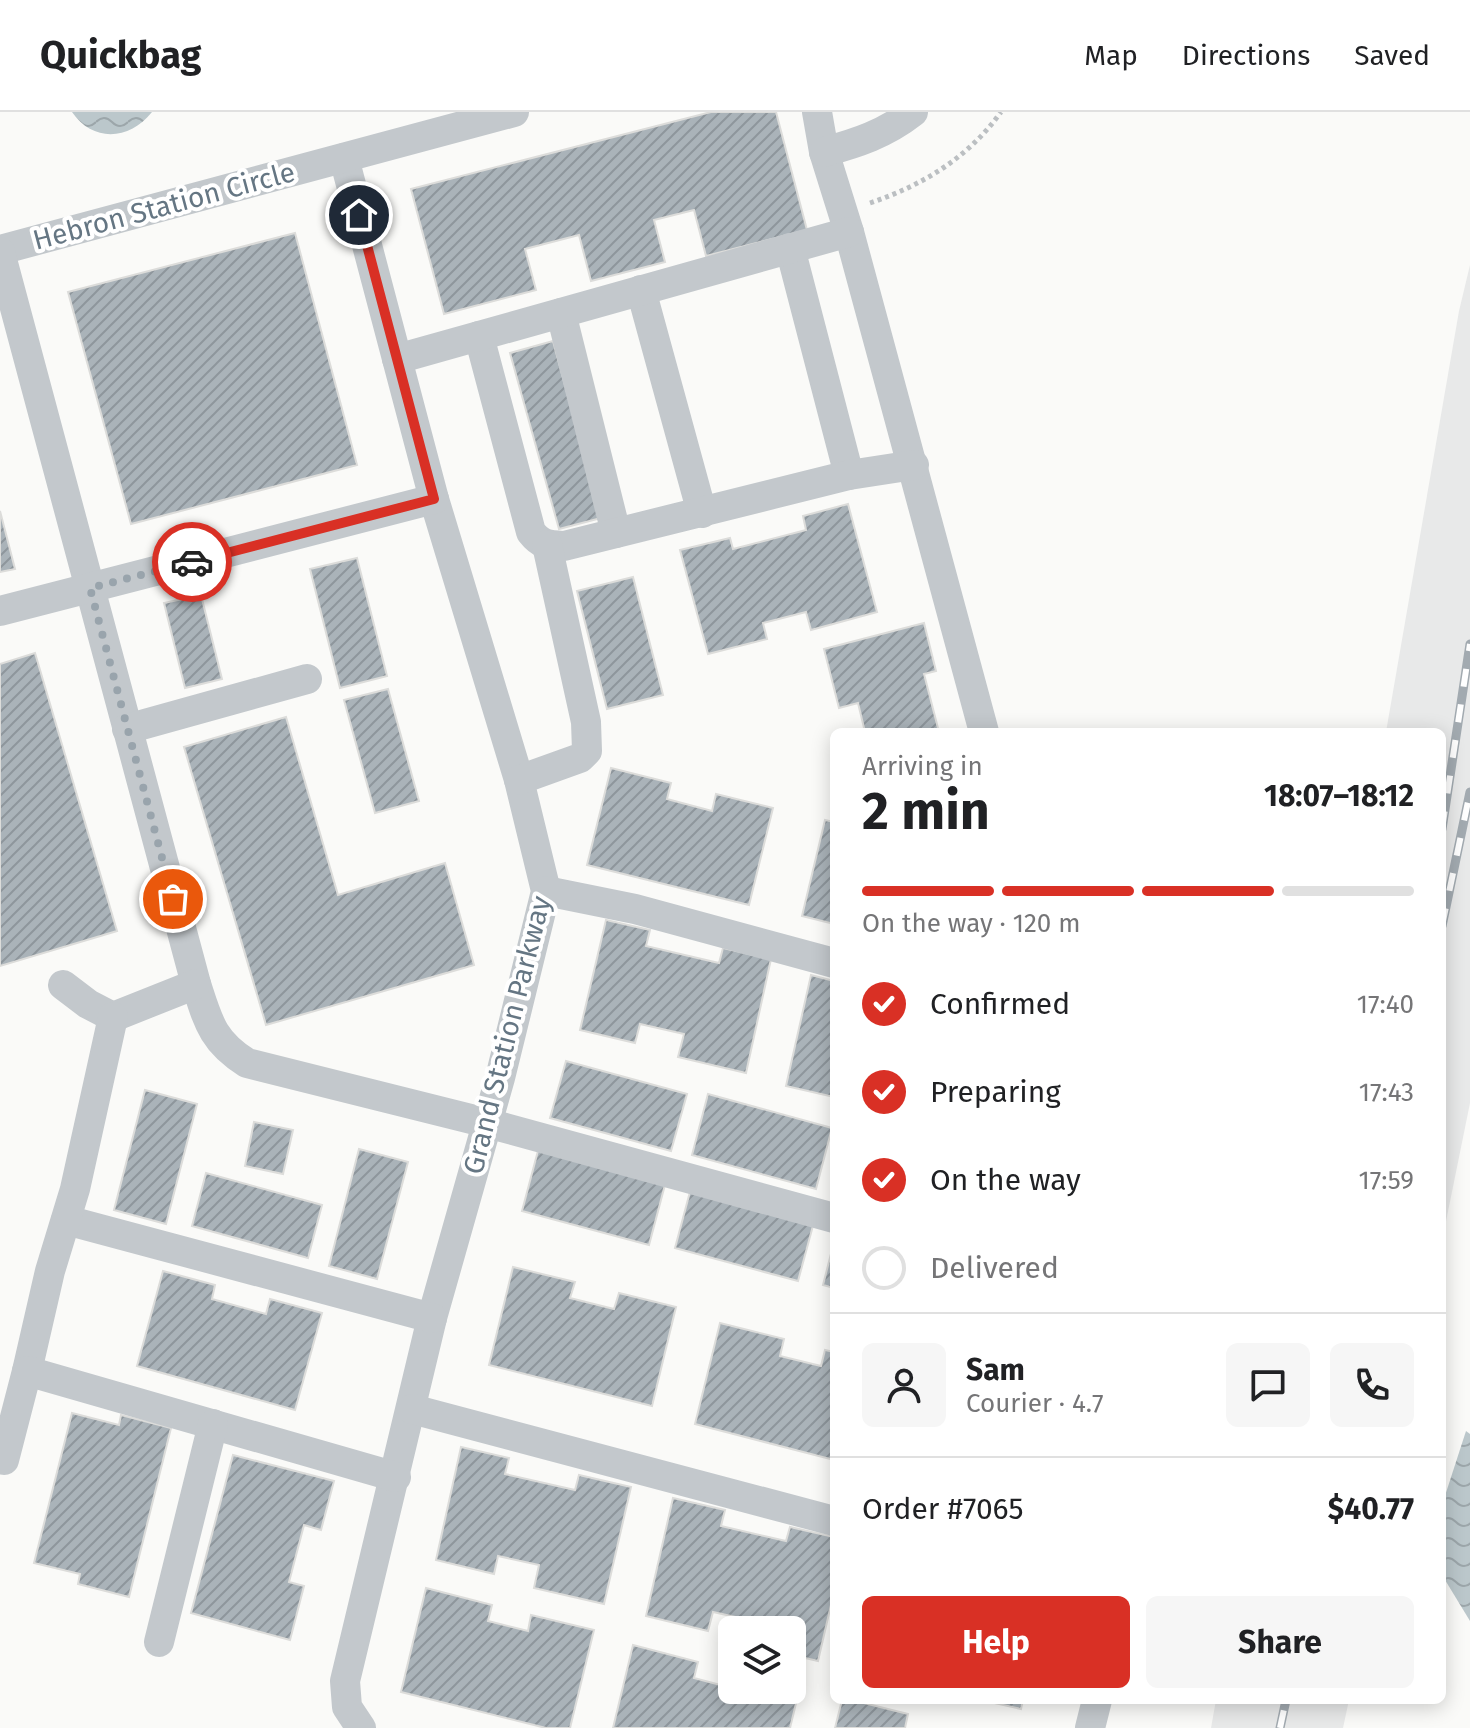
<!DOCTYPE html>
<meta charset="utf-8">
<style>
body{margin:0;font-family:"Fira Sans",sans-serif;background:#f6f6f6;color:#202124;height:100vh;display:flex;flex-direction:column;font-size:30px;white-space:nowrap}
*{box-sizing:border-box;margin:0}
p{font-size:26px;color:#757577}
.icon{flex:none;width:44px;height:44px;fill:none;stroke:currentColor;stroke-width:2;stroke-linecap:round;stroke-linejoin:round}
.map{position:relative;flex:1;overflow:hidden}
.sheet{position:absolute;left:830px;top:616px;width:616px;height:976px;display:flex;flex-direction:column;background:#fff;border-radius:12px;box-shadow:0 4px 20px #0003}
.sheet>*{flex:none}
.fabs{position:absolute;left:718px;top:1504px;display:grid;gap:16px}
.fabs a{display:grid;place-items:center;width:88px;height:88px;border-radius:12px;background:#fff;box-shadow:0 4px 20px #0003;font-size:40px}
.pin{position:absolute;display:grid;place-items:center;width:68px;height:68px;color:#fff;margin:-34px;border:4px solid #fff;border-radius:50%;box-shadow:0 2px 8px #0007}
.courier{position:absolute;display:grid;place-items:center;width:80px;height:80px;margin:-40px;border:6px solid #d93025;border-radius:50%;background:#fff;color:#222;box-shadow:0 2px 10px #0007}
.overview em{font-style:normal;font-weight:700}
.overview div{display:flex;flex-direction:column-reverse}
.overview{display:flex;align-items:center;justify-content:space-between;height:136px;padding:0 32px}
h1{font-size:52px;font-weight:700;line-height:60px}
.bar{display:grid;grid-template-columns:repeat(4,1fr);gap:12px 8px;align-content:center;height:96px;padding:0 32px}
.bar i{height:10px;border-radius:6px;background:#e0e0e0}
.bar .on{background:#d93025}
.bar p{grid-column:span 4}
.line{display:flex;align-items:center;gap:20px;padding:0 32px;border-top:2px solid #e0e0e0}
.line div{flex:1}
.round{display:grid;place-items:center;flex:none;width:84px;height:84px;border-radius:12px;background:#f6f6f6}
ol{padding:0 32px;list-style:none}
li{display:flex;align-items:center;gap:24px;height:88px}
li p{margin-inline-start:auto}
li .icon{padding:8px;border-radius:50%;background:#d93025;color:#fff;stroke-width:4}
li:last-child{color:#757577}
li i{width:44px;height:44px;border:4px solid #e0e0e0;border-radius:50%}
.primary-button{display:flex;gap:16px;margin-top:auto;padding:16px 32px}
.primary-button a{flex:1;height:92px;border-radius:12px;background:#d93025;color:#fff;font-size:32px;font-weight:700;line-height:92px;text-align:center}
.primary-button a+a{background:#f6f6f6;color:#202124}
header{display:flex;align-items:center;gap:48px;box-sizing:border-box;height:112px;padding:0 40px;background:#fff;border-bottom:2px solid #e0e0e0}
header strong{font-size:38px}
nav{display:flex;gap:44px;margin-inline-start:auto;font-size:28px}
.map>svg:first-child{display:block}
.built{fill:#e8e9e9}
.water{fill:url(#water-waves)}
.building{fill:url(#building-hatch);stroke:#dcdcda;stroke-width:2}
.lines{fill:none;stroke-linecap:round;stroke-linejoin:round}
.path{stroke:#bbbfc2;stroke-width:5;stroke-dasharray:4 4;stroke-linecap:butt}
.minor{stroke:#c3c8cc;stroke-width:30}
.rail-casing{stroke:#a2aab0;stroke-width:9}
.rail{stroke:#fff;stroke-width:6;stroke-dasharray:18;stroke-linecap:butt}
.done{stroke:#99a4ac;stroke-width:8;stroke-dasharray:0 14.4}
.route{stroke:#d93025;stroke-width:10}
.labels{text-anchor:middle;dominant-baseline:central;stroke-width:8;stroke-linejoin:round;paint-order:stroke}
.street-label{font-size:28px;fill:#657683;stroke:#fff}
</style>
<header>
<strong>Quickbag</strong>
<nav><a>Map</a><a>Directions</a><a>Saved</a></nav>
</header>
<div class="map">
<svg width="1470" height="1616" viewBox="0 0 1470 1616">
<defs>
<pattern id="water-waves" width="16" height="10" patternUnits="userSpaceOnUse" patternTransform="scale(2)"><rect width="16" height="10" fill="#bbc7cb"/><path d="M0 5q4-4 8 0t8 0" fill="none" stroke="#9ca6aa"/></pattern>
<pattern id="building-hatch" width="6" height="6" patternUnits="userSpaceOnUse" patternTransform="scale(2)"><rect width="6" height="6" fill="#aab3b9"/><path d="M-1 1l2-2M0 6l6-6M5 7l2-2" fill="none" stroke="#8e969c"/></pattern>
</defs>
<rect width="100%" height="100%" fill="#fafaf8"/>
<g class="built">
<polygon points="1470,153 1470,991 1442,1129 1442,620 1386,620 1459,199"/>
<polygon points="1216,1588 1349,1588 1343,1616 1211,1616"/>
</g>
<g class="water">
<path d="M 72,0 L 152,0 C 130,28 93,31 72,0 Z"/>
<polygon points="1466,1319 1470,1322 1470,1509 1442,1463 1442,1393"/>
</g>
<g class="building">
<polygon points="711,0 776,0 807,118 706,144 694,98 654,108 665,150 591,169 579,123 525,137 536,178 444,202 411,77"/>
<polygon points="295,121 357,353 131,412 68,180"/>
<polygon points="553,229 601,406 559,417 510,241"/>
<polygon points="848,392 877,500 811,518 806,500 763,511 767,527 708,542 680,438 730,426 733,437 806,418 803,404"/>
<polygon points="0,399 15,457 0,460"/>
<polygon points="357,446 387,564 340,576 310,457"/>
<polygon points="633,465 663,583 607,597 577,479"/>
<polygon points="201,483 222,567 185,576 164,491"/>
<polygon points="924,511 936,559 924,562 939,620 865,620 858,591 839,596 824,537"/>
<polygon points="35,541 117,819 0,854 0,552"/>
<polygon points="388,577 419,689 375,701 344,588"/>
<polygon points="286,605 338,783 445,751 474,853 266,913 184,635"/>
<polygon points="611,656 671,671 667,687 712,699 716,682 773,696 749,793 587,753"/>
<polygon points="825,708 834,710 834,812 802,804"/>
<polygon points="606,808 650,818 646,834 719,851 723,836 771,847 746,961 678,945 684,922 640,912 635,931 580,918"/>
<polygon points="811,863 834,869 834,985 786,974"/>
<polygon points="566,949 687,982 671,1039 550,1006"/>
<polygon points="145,978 197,992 166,1112 114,1098"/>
<polygon points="708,982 832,1016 816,1077 692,1043"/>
<polygon points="254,1010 293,1018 283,1062 245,1054"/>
<polygon points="539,1035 666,1069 649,1133 522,1099"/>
<polygon points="359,1037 408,1050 377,1167 329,1154"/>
<polygon points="206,1061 322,1093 308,1146 192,1114"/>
<polygon points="691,1076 814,1110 798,1169 675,1136"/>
<polygon points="834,1130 834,1176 823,1173"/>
<polygon points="513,1155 575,1170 570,1186 614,1197 619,1181 676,1195 652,1294 489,1253"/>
<polygon points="163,1159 215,1173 212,1187 266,1202 270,1187 322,1201 295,1298 137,1254"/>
<polygon points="720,1211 784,1227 780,1244 821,1254 825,1238 834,1240 834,1348 695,1312"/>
<polygon points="72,1301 119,1313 121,1303 171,1316 129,1485 78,1472 80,1462 34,1451"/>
<polygon points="461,1335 509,1346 505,1362 575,1378 579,1363 631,1375 604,1492 534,1476 539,1453 498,1444 494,1462 436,1448"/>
<polygon points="233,1343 334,1369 321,1418 304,1413 289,1470 304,1474 290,1528 191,1501"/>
<polygon points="673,1386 725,1398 721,1414 786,1429 790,1415 834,1425 834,1480 818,1549 792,1543 792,1518 747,1518 749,1508 713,1500 708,1519 646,1504"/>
<polygon points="426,1476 492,1493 488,1509 528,1519 531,1503 594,1518 570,1616 546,1616 401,1580"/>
<polygon points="633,1533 698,1550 694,1566 732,1576 732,1578 792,1578 792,1573 800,1575 790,1616 613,1616"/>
<polygon points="842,1588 852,1588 908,1602 905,1616 835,1616"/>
<polygon points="981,1588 1023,1588 1021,1597"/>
</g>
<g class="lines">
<path class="path" d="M 870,91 C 923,73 968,46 1001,0"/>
<g class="minor">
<polyline points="817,0 824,40 849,120 984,620"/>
<path d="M 824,40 C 857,31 885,22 913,0"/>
<polyline points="344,46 434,387 519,668 546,779 500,966 432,1206 345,1569 347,1595 361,1616"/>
<polyline points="790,136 849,363"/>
<polyline points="0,138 514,0"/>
<path d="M 0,140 L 196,872 C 208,909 212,929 247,951 L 487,1011 L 834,1106"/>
<polyline points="641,178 702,401"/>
<polyline points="561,201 616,421"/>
<path d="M 479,224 L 531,420 C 541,433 548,433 564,434 L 849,363 L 914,353"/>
<polyline points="397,247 849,120"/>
<polyline points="0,499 434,387"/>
<polyline points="127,617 307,567"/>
<polyline points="519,668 580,646 587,639 586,610 547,433"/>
<polyline points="546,779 635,797 834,851"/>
<polyline points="63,873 88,892 113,905 196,872"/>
<polyline points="66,1108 432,1206"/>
<polyline points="27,1259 50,1159 75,1077 113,905"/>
<polyline points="412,1297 834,1409"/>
<polyline points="0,1347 4,1348 27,1259 396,1365"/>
<polyline points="159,1530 213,1312"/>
<polyline points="1090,1616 1097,1588"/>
</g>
<defs>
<g id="rail">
<polyline points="1442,717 1470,532"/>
<polyline points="1442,814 1470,680"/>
<polyline points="1280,1616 1286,1588"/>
</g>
</defs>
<use href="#rail" class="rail-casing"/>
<use href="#rail" class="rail"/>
</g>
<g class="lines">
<polyline class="done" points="173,787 90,476 192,450"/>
<polyline class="route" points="192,450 434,387 359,103"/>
</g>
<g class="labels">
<g class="street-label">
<text transform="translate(164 94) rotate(-15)">Hebron Station Circle</text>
<text transform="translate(507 923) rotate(-76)">Grand Station Parkway</text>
</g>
</g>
</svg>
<div class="fabs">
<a><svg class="icon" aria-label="layers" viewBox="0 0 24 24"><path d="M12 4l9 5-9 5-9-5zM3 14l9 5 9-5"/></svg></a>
</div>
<div class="pin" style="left:173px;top:787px;background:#ea580c"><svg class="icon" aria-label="bag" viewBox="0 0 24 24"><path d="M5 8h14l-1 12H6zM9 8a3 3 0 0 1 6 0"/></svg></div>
<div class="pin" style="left:359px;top:103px;background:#1f2937"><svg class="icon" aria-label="home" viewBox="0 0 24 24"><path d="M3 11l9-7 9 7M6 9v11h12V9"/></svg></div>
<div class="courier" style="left:192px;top:450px"><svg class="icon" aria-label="car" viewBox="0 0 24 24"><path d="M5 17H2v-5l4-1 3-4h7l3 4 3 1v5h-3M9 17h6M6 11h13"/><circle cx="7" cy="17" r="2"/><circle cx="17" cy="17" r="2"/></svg></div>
<section class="sheet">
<div class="overview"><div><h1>2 min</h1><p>Arriving in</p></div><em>18:07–18:12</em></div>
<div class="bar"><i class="on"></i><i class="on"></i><i class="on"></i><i></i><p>On the way · 120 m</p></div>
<ol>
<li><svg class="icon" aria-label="check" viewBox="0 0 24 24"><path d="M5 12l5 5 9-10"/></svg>Confirmed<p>17:40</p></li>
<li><svg class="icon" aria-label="check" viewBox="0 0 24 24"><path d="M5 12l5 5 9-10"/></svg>Preparing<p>17:43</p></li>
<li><svg class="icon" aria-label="check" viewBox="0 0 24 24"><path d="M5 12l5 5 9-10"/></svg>On the way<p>17:59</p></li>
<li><i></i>Delivered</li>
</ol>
<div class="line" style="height:144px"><a class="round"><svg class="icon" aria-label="person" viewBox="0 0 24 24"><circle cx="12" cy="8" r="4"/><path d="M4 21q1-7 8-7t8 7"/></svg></a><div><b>Sam</b><p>Courier · 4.7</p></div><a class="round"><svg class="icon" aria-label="chat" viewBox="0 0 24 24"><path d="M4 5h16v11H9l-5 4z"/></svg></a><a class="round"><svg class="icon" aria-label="phone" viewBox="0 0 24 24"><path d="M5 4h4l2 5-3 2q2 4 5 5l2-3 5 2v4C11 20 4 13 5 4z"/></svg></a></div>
<div class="line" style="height:104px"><div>Order #7065</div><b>$40.77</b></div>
<div class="primary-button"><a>Help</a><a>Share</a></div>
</section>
</div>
